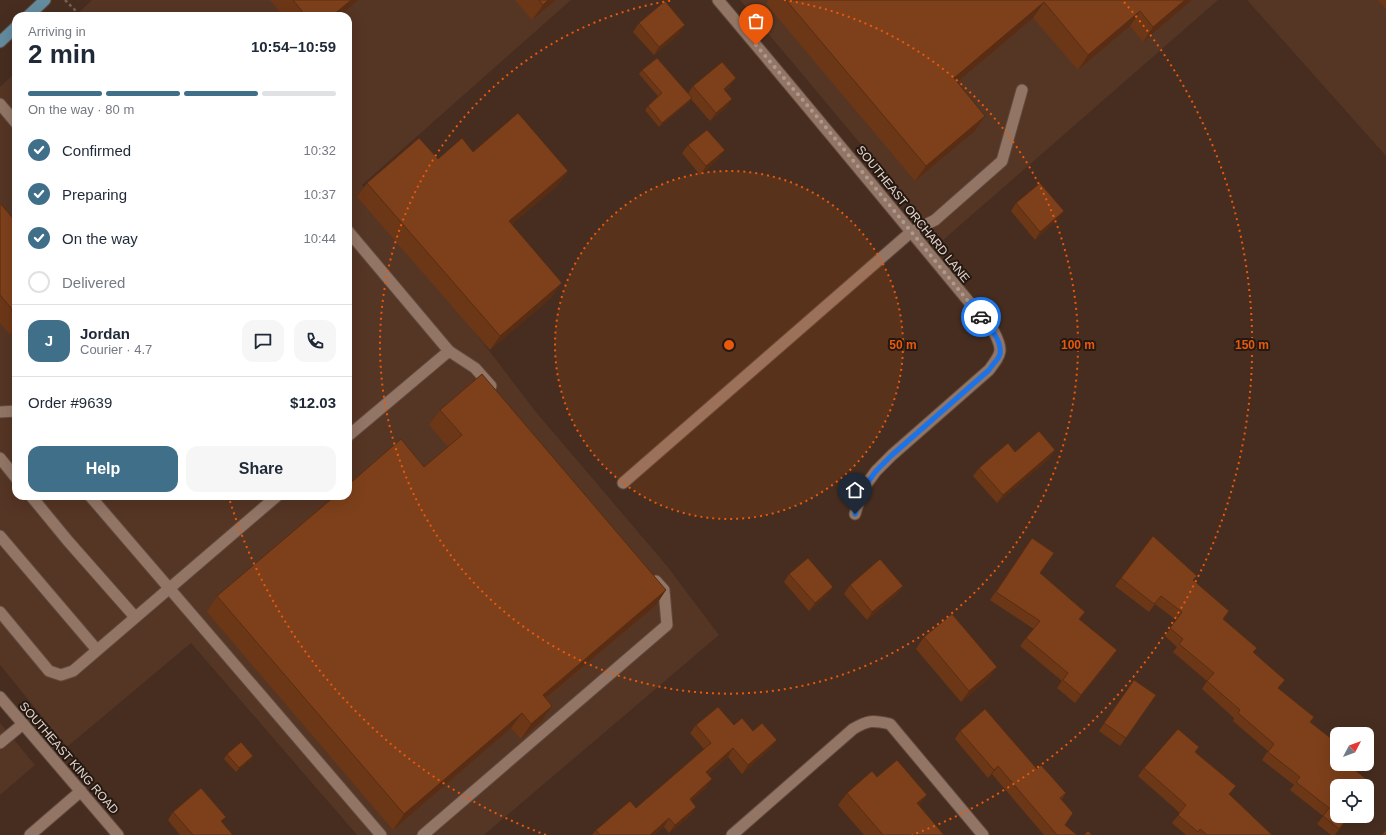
<!DOCTYPE html>
<meta charset="utf-8">
<style>
body{margin:0;font-family:Arial,sans-serif;background:#f6f6f7;color:#1f2937;height:100vh;display:flex;flex-direction:column;font-size:15px;white-space:nowrap}
*{box-sizing:border-box;margin:0}
p{font-size:13px;color:#747a83}
.icon{flex:none;width:22px;height:22px;fill:none;stroke:currentColor;stroke-width:2;stroke-linecap:round;stroke-linejoin:round}
.map{position:relative;flex:1;overflow:hidden}
.sheet{position:absolute;left:12px;top:12px;width:340px;height:488px;display:flex;flex-direction:column;background:#fff;border-radius:12px;box-shadow:0 4px 16px #0002}
.sheet>*{flex:none}
.needle{width:26px;rotate:49deg}
.tools{position:absolute;left:1330px;top:727px;display:grid;gap:8px}
.tools a{display:grid;place-items:center;width:44px;height:44px;border-radius:8px;background:#fff;box-shadow:0 4px 16px #0002;font-size:20px}
.pin{position:absolute;display:grid;place-items:center;width:34px;height:34px;color:#fff;margin:-41px -17px;border-radius:50% 50% 50% 0;rotate:-45deg;box-shadow:0 0 4px #0007}
.pin .icon{rotate:45deg}
.courier{position:absolute;display:grid;place-items:center;width:40px;height:40px;margin:-20px;border:3px solid #1a73e8;border-radius:50%;background:#fff;color:#222;box-shadow:0 1px 5px #0007}
.summary em{font-style:normal;font-weight:800}
.summary div{display:flex;flex-direction:column-reverse}
.summary{display:flex;align-items:center;justify-content:space-between;height:68px;padding:0 16px}
h1{font-size:26px;font-weight:800;line-height:30px}
.bar{display:grid;grid-template-columns:repeat(4,1fr);gap:6px 4px;align-content:center;height:48px;padding:0 16px}
.bar i{height:5px;border-radius:3px;background:#e0e1e3}
.bar .active{background:#406f8a}
.bar p{grid-column:span 4}
.line{display:flex;align-items:center;gap:10px;padding:0 16px;border-top:1px solid #e0e1e3}
.line div{flex:1}
.round{display:grid;place-items:center;flex:none;width:42px;height:42px;border-radius:12px;background:#f6f6f7}
ol{padding:0 16px;list-style:none}
li{display:flex;align-items:center;gap:12px;height:44px}
li p{margin-inline-start:auto}
li .icon{padding:4px;border-radius:50%;background:#406f8a;color:#fff;stroke-width:4}
li:last-child{color:#747a83}
li i{width:22px;height:22px;border:2px solid #e0e1e3;border-radius:50%}
.primary-button{display:flex;gap:8px;margin-top:auto;padding:8px 16px}
.primary-button a{flex:1;height:46px;border-radius:12px;background:#406f8a;color:#fff;font-size:16px;font-weight:800;line-height:46px;text-align:center}
.primary-button a+a{background:#f6f6f7;color:#1f2937}
.map>svg:first-child{display:block}
.built{fill:#553524}
.lines{fill:none;stroke-linecap:round;stroke-linejoin:round}
.service-casing{stroke:#604a3e;stroke-width:13}
.minor-casing{stroke:#604a3e;stroke-width:13}
.primary-casing{stroke:#604a3e;stroke-width:13}
.path{stroke:#766054;stroke-width:2.5;stroke-dasharray:3 3;stroke-linecap:butt}
.service{stroke:#927565;stroke-width:11}
.minor{stroke:#927565;stroke-width:11}
.primary{stroke:#638c9f;stroke-width:11}
.wall{fill:#6c3717}
.shaded-wall{fill:#582d13}
.building{fill:#7d401b;stroke:#582d13}
.done{stroke:#ad9a8f;stroke-width:4;stroke-dasharray:0 7.2}
.route{stroke:#1a73e8;stroke-width:5}
.ring{fill:none;stroke:#e8590c;stroke-width:2;stroke-dasharray:2 4}
.labels{text-anchor:middle;dominant-baseline:central;stroke-width:4;stroke-linejoin:round;paint-order:stroke}
.street-label{font-size:12px;fill:#e4d4cb;stroke:#241912}
.centre{fill:#e8590c;stroke:#241912;stroke-width:2}
.ring-label{font-size:12px;text-anchor:middle;font-weight:bold;fill:#e8590c;stroke:#241912;stroke-width:4;stroke-linejoin:round;paint-order:stroke}
</style>
<div class="map">
<svg width="1386" height="835" viewBox="0 0 1386 835">
<rect width="100%" height="100%" fill="#462d1f"/>
<g class="built">
<polygon points="92,0 571,0 362,185 536,412 667,566 719,635 484,835 357,835 191,643 67,747 0,665 0,87 16,72 16,496 348,496 348,16 75,16"/>
<polygon points="740,0 1218,0 942,241"/>
<polygon points="1247,0 1386,0 1386,156"/>
<polygon points="0,723 35,765 0,795"/>
</g>
<g class="lines">
<defs>
<g id="service">
<polyline points="0,104 16,123"/>
<polyline points="348,231 449,351 348,436"/>
<polyline points="449,351 475,368 491,386"/>
<polyline points="0,412 16,411"/>
<polyline points="0,458 16,478"/>
<polyline points="623,483 911,232 935,220 1002,161 1022,90"/>
<polyline points="31,496 68,541 135,617"/>
<polyline points="90,496 381,835"/>
<polyline points="0,536 97,650"/>
<polyline points="0,612 49,671 61,675 73,671 277,496"/>
<polyline points="0,743 23,724"/>
<polyline points="30,835 81,791"/>
<polyline points="423,835 667,625 664,590 656,581"/>
</g>
<g id="minor">
<path d="M 718,0 C 811,110 902,221 994,332 C 1004,351 1001,354 989,370 L 892,455 L 876,471 L 862,490 L 855,514"/>
<polyline points="0,697 118,835"/>
<path d="M 732,835 L 853,729 C 868,720 873,720 890,724 L 983,835"/>
</g>
<g id="primary">
<polyline points="28,16 45,0"/>
<polyline points="0,42 16,27"/>
</g>
</defs>
<use href="#service" class="service-casing"/>
<use href="#minor" class="minor-casing"/>
<use href="#primary" class="primary-casing"/>
<polyline class="path" points="65,0 81,16"/>
<use href="#service" class="service"/>
<use href="#minor" class="minor"/>
<use href="#primary" class="primary"/>
</g>
<g class="wall">
<polygon points="270,0 358,0 340,16 283,16"/>
<polygon points="515,0 556,0 532,20"/>
<polygon points="768,0 1192,0 1143,42 1130,26 1078,70 1033,18 957,82 985,116 975,131 915,181 766,4"/>
<polygon points="1378,0 1386,0 1386,9"/>
<polygon points="639,23 680,33 654,55 633,32"/>
<polygon points="642,70 688,94 693,86 730,86 725,91 727,107 710,121 691,99 689,102 659,127 645,110 648,106 658,96 639,74"/>
<polygon points="688,145 719,158 700,175 682,153"/>
<polygon points="473,152 568,171 558,185 512,224 552,297 490,350 357,197 367,183 438,159"/>
<polygon points="0,203 16,222 16,330 10,335 0,323"/>
<polygon points="1016,203 1058,219 1035,240 1011,211"/>
<polygon points="440,410 666,590 656,605 546,699 552,706 542,721 521,739 511,728 393,830 207,612 217,596 424,467 448,447 429,425"/>
<polygon points="1015,452 1050,458 997,503 973,476 979,468"/>
<polygon points="1032,538 1040,573 1085,612 1079,620 1117,650 1112,658 1075,703 1057,688 1062,681 1020,646 1026,638 1034,629 990,600"/>
<polygon points="789,574 827,595 809,611 784,582"/>
<polygon points="1121,578 1194,581 1223,619 1254,652 1279,689 1311,722 1337,764 1374,785 1367,794 1367,786 1350,816 1335,835 1331,835 1317,824 1323,816 1290,790 1294,785 1262,760 1268,751 1233,721 1234,718 1202,689 1207,681 1173,652 1177,647 1165,636 1176,620 1155,604 1149,612 1115,586"/>
<polygon points="850,585 903,586 897,594 867,620 844,594"/>
<polygon points="924,637 989,678 961,702 916,649"/>
<polygon points="1134,680 1156,695 1120,746 1099,731"/>
<polygon points="696,725 734,725 753,731 771,748 742,774 728,757 708,774 707,787 691,801 691,815 669,833 664,827 654,835 592,835 596,830 636,808 704,749 690,733"/>
<polygon points="960,731 1037,769 1066,793 1061,800 1065,825 1077,835 1044,835 992,774 988,778 955,739"/>
<polygon points="1196,752 1230,795 1272,835 1186,835 1172,823 1180,813 1138,776 1144,768"/>
<polygon points="227,754 250,760 236,772 224,759"/>
<polygon points="877,777 919,806 944,835 864,835 838,805 847,793"/>
<polygon points="173,812 222,823 233,835 180,835 168,820"/>
</g>
<g class="shaded-wall">
<polygon points="351,0 358,0 340,16 332,16"/>
<polygon points="548,0 556,0 532,20 543,5"/>
<polygon points="1185,0 1192,0 1143,42 1153,27"/>
<polygon points="1044,2 1033,18 943,94 954,78"/>
<polygon points="1140,11 1130,26 1078,70 1088,55"/>
<polygon points="685,25 680,33 654,55 659,47"/>
<polygon points="736,78 730,86 718,97 724,89"/>
<polygon points="692,98 689,102 659,127 662,123"/>
<polygon points="732,99 727,107 710,121 716,113"/>
<polygon points="985,116 975,131 915,181 926,166"/>
<polygon points="725,150 719,158 700,175 706,166"/>
<polygon points="568,171 558,185 499,235 509,221"/>
<polygon points="1064,211 1058,219 1035,240 1040,232"/>
<polygon points="562,283 552,297 490,350 500,336"/>
<polygon points="16,326 16,330 10,335"/>
<polygon points="1055,450 1050,458 997,503 1003,495"/>
<polygon points="903,586 897,594 867,620 872,612"/>
<polygon points="833,587 827,595 809,611 815,603"/>
<polygon points="666,590 656,605 532,710 543,695"/>
<polygon points="1117,650 1112,658 1075,703 1081,695"/>
<polygon points="997,667 989,678 961,702 969,691"/>
<polygon points="552,706 542,721 521,739 531,724"/>
<polygon points="522,713 511,728 393,830 404,814"/>
<polygon points="777,740 771,748 742,774 748,765"/>
<polygon points="733,748 728,757 700,780 706,772"/>
<polygon points="253,756 250,760 236,772 239,768"/>
<polygon points="998,766 992,774 988,778 994,770"/>
<polygon points="712,779 707,787 684,807 690,799"/>
<polygon points="927,795 918,807 917,803"/>
<polygon points="696,807 691,815 669,833 675,825"/>
<polygon points="1349,816 1350,816 1335,835 1339,829"/>
<polygon points="669,818 664,827 654,835 650,835"/>
</g>
<g class="building">
<polygon points="293,0 351,0 332,16 306,16"/>
<polygon points="539,0 548,0 543,5"/>
<polygon points="786,0 1185,0 1153,27 1140,11 1088,55 1044,2 954,78 985,116 926,166"/>
<polygon points="665,1 685,25 659,47 639,23"/>
<polygon points="657,58 692,98 662,123 648,106 662,93 642,70"/>
<polygon points="722,62 736,78 724,89 732,99 716,113 693,86"/>
<polygon points="518,113 568,171 509,221 562,283 500,336 367,183 419,138 438,159 462,138 473,152"/>
<polygon points="707,130 725,150 706,166 688,145"/>
<polygon points="1040,183 1064,211 1040,232 1016,203"/>
<polygon points="0,203 16,222 16,314 0,295"/>
<polygon points="482,374 666,590 543,695 552,706 531,724 522,713 404,814 217,596 335,496 348,496 348,485 401,439 424,467 462,435 440,410"/>
<polygon points="1039,431 1055,450 1003,495 979,468 1008,443 1015,452"/>
<polygon points="1153,536 1197,576 1193,580 1229,611 1223,619 1257,648 1253,652 1285,680 1278,688 1314,717 1310,722 1337,743 1337,755 1336,756 1337,757 1337,764 1347,764 1374,785 1367,793 1367,786 1337,786 1337,816 1349,816 1339,829 1323,816 1329,808 1296,782 1300,777 1268,752 1274,744 1238,713 1240,710 1207,681 1214,673 1179,644 1183,639 1170,628 1182,612 1161,596 1154,604 1121,578"/>
<polygon points="1032,538 1054,553 1040,573 1085,612 1079,619 1117,650 1081,695 1063,680 1068,673 1026,638 1040,621 996,592"/>
<polygon points="808,558 833,587 815,603 789,574"/>
<polygon points="880,559 903,586 872,612 850,585"/>
<polygon points="952,614 997,667 969,691 924,637"/>
<polygon points="1134,680 1156,695 1126,738 1104,723"/>
<polygon points="718,707 734,725 742,718 753,731 762,723 777,740 748,765 733,748 706,772 712,779 690,799 696,807 675,825 669,818 650,835 600,835 596,830 630,801 636,808 711,743 696,725"/>
<polygon points="985,709 1037,769 1041,765 1066,793 1060,798 1073,813 1065,825 1077,835 1057,835 998,766 994,770 960,731"/>
<polygon points="1178,729 1199,747 1195,752 1236,786 1229,794 1272,835 1207,835 1200,829 1198,832 1178,815 1186,805 1144,768"/>
<polygon points="241,742 253,756 239,768 227,754"/>
<polygon points="897,760 927,795 917,803 944,835 883,835 847,793 872,771 877,777"/>
<polygon points="201,788 226,817 221,821 233,835 193,835 173,812"/>
<polygon points="1386,830 1386,835 1382,835"/>
<polygon points="1088,831 1092,835 1084,835"/>
</g>
<g class="lines">
<polyline class="done" points="756,45 824,125 981,317"/>
<path class="route" d="M 855,514 L 862,490 L 876,471 L 892,455 L 989,370 C 992,365 999,359 1000,354 C 1002,340 990,328 981,317"/>
</g>
<circle cx="729" cy="345" r="174" fill="#e8590c" fill-opacity=".12"/>
<g class="ring">
<circle cx="729" cy="345" r="174"/>
<path d="M784 0A349 349 0 1 1 674 0"/>
<path d="M546 835A523 523 0 0 1 229 498M1124 2A523 523 0 0 1 912 835"/>
</g>
<g class="labels">
<g class="street-label">
<text transform="translate(913 214) rotate(51)">SOUTHEAST ORCHARD LANE</text>
<text transform="translate(69 758) rotate(49)">SOUTHEAST KING ROAD</text>
</g>
</g>
<circle cx="729" cy="345" r="6" class="centre"/>
<g class="ring-label">
<text x="903" y="349">50 m</text>
<text x="1078" y="349">100 m</text>
<text x="1252" y="349">150 m</text>
</g>
</svg>
<div class="tools">
<a><svg class="needle" viewBox="-14 -14 28 28"><path d="M0-13l5 13h-10z" fill="#e53935"/><path d="M0 13l5-13h-10z" fill="#747a83"/></svg></a>
<a><svg class="icon" aria-label="locate" viewBox="0 0 24 24"><circle cx="12" cy="12" r="6"/><path d="M12 2v4M12 18v4M2 12h4M18 12h4"/></svg></a>
</div>
<div class="pin" style="left:756px;top:45px;background:#ea580c"><svg class="icon" aria-label="bag" viewBox="0 0 24 24"><path d="M5 8h14l-1 12H6zM9 8a3 3 0 0 1 6 0"/></svg></div>
<div class="pin" style="left:855px;top:514px;background:#1f2937"><svg class="icon" aria-label="home" viewBox="0 0 24 24"><path d="M3 11l9-7 9 7M6 9v11h12V9"/></svg></div>
<div class="courier" style="left:981px;top:317px"><svg class="icon" aria-label="car" viewBox="0 0 24 24"><path d="M5 17H2v-5l4-1 3-4h7l3 4 3 1v5h-3M9 17h6M6 11h13"/><circle cx="7" cy="17" r="2"/><circle cx="17" cy="17" r="2"/></svg></div>
<section class="sheet">
<div class="summary"><div><h1>2 min</h1><p>Arriving in</p></div><em>10:54–10:59</em></div>
<div class="bar"><i class="active"></i><i class="active"></i><i class="active"></i><i></i><p>On the way · 80 m</p></div>
<ol>
<li><svg class="icon" aria-label="check" viewBox="0 0 24 24"><path d="M5 12l5 5 9-10"/></svg>Confirmed<p>10:32</p></li>
<li><svg class="icon" aria-label="check" viewBox="0 0 24 24"><path d="M5 12l5 5 9-10"/></svg>Preparing<p>10:37</p></li>
<li><svg class="icon" aria-label="check" viewBox="0 0 24 24"><path d="M5 12l5 5 9-10"/></svg>On the way<p>10:44</p></li>
<li><i></i>Delivered</li>
</ol>
<div class="line" style="height:72px"><b class="round" style="background:#406f8a;color:#fff">J</b><div><b>Jordan</b><p>Courier · 4.7</p></div><a class="round"><svg class="icon" aria-label="chat" viewBox="0 0 24 24"><path d="M4 5h16v11H9l-5 4z"/></svg></a><a class="round"><svg class="icon" aria-label="phone" viewBox="0 0 24 24"><path d="M5 4h4l2 5-3 2q2 4 5 5l2-3 5 2v4C11 20 4 13 5 4z"/></svg></a></div>
<div class="line" style="height:52px"><div>Order #9639</div><b>$12.03</b></div>
<div class="primary-button"><a>Help</a><a>Share</a></div>
</section>
</div>
